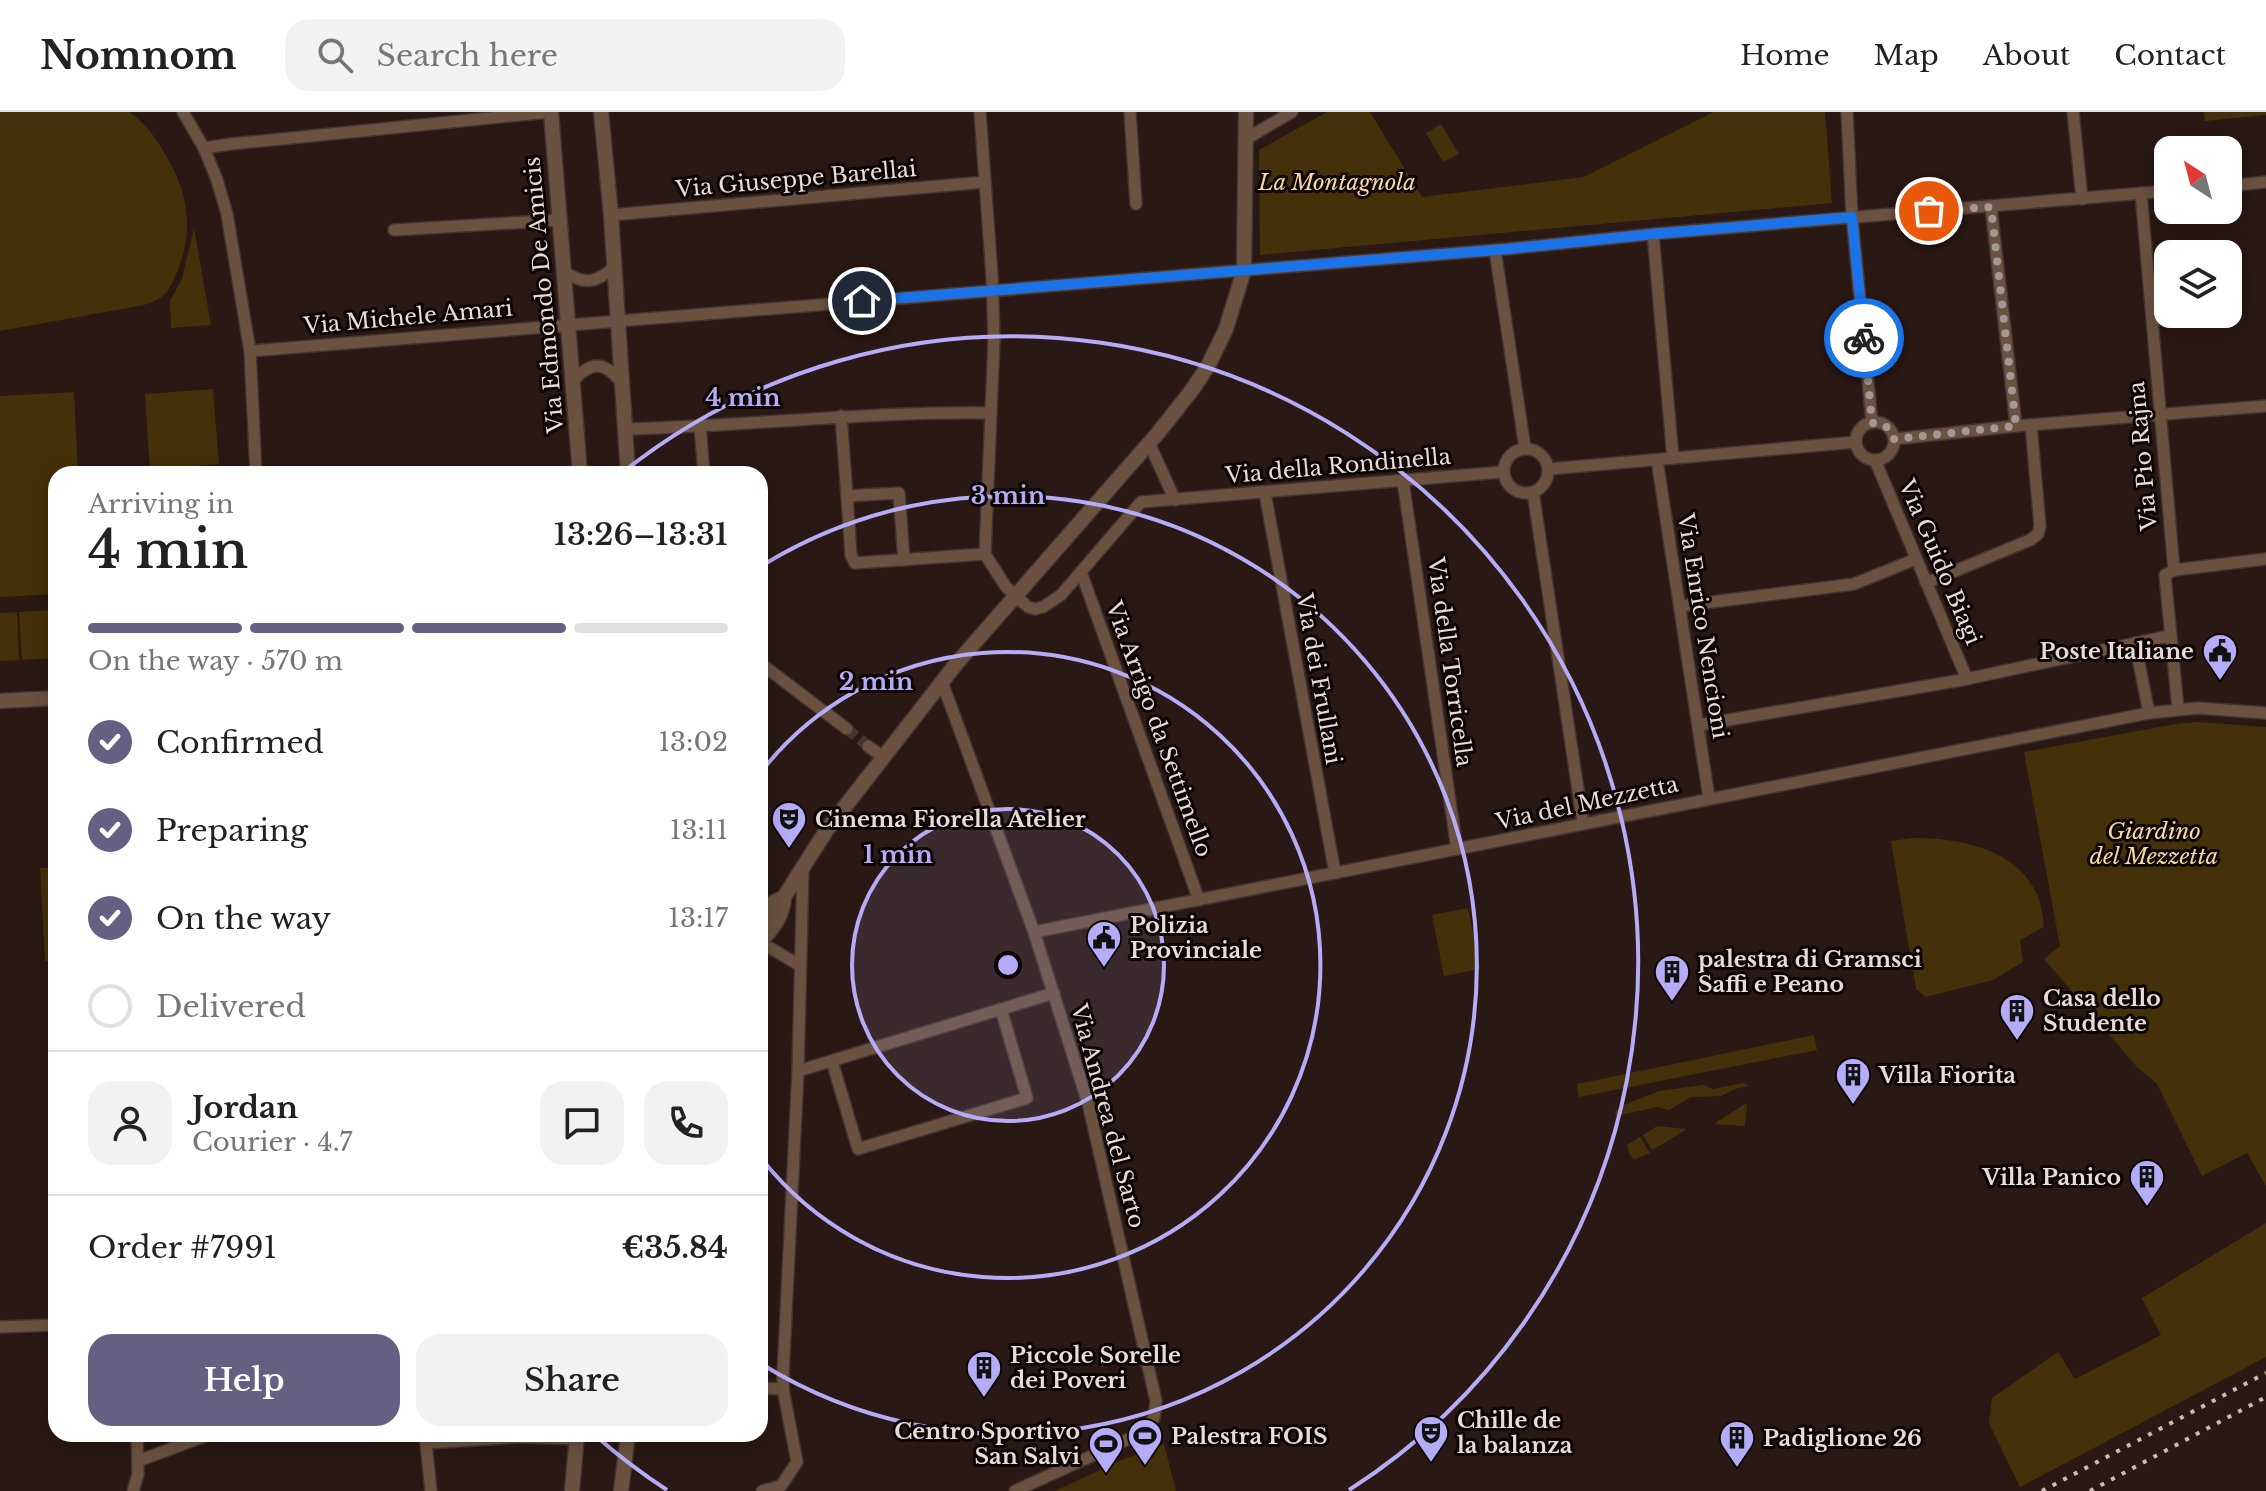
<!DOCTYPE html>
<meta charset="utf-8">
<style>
body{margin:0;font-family:"Libre Baskerville",serif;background:#f2f2f2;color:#222;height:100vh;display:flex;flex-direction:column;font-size:30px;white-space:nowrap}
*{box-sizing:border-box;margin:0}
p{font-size:26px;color:#767676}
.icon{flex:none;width:44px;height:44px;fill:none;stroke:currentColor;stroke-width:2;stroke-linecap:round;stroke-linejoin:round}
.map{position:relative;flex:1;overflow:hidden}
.drawer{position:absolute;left:48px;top:354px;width:720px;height:976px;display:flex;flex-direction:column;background:#fff;border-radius:24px;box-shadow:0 4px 20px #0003}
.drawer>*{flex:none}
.needle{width:52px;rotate:324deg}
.tools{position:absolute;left:2154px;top:24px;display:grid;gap:16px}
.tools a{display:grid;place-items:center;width:88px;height:88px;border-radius:16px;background:#fff;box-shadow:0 4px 20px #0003;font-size:40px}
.pin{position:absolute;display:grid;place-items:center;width:68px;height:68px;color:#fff;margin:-34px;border:4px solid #fff;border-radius:50%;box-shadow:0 2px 8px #0007}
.courier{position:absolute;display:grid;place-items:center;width:80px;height:80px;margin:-40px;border:6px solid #1a73e8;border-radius:50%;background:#fff;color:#222;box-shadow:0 2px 10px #0007}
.head em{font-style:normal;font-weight:600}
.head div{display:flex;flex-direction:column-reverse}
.head{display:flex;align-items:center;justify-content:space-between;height:136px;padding:0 40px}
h1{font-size:52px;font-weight:600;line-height:60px}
.bar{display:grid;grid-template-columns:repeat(4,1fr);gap:12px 8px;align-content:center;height:96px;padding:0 40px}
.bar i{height:10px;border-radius:6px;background:#e0e0e0}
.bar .current{background:#646082}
.bar p{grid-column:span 4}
.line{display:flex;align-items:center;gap:20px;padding:0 40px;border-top:2px solid #e0e0e0}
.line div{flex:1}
.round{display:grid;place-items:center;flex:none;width:84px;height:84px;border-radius:24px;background:#f2f2f2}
ol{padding:0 40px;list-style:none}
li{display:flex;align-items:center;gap:24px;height:88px}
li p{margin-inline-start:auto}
li .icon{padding:8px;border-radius:50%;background:#646082;color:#fff;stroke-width:4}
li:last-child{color:#767676}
li i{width:44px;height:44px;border:4px solid #e0e0e0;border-radius:50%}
.action{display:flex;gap:16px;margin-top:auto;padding:16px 40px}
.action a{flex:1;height:92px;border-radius:24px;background:#646082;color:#fff;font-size:32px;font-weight:600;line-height:92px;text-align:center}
.action a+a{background:#f2f2f2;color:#222}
header{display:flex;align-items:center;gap:48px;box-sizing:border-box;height:112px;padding:0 40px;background:#fff;border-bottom:2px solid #e0e0e0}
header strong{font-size:38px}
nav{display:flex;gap:44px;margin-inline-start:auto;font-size:28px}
.search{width:560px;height:72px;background:#f2f2f2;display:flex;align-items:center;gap:20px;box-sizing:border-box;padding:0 28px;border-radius:24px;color:#767676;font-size:30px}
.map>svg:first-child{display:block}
.green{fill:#453109}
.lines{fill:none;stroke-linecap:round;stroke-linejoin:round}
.minor-tunnel{stroke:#463531;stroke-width:11;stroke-dasharray:11 5.5;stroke-linecap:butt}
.minor-casing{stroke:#44332f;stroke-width:14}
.tertiary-casing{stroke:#44332f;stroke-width:17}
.minor{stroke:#6b5240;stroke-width:11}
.tertiary{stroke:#6b5240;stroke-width:14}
.rail{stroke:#cabdb9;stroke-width:4;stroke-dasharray:4 8;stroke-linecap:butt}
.done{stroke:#a59793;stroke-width:8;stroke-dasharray:0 14.4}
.route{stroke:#1a73e8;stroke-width:10}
.ring{fill:none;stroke:#b5acf8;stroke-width:4}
.labels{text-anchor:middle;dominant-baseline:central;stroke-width:6;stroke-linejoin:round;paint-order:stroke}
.street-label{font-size:22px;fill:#e8dbd8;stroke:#0c0504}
.park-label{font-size:22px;font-style:italic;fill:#f7d7a3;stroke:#0c0504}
.poi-label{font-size:22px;font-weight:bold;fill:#e8dbd8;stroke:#0c0504;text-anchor:start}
.centre{fill:#b5acf8;stroke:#0c0504;stroke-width:4}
.ring-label{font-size:24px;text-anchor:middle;font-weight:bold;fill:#b5acf8;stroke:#0c0504;stroke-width:6;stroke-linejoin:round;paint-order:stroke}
</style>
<header>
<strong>Nomnom</strong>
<div class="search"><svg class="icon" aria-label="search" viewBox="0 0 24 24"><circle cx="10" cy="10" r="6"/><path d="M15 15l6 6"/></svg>Search here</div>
<nav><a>Home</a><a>Map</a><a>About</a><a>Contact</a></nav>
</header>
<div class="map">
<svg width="2266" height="1379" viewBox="0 0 2266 1379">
<rect width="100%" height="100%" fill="#291813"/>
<g class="green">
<path d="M 0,0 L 129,0 C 143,9 153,22 162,37 C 187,76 196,115 177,160 C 169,180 165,186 144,193 L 0,219 Z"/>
<polygon points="1327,0 1370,0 1422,85 1584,65 1714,0 1825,0 1832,91 1260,143 1259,38"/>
<polygon points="2204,0 2266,0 2266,3 2205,9"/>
<polygon points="1441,12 1459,42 1443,50 1426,21"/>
<polygon points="194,116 211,213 171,216 170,189 182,167"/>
<polygon points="213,277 219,352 153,357 219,354 219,362 150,362 145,282"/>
<polygon points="74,280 78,362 56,362 56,482 0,485 0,284"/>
<polygon points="56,498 56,546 22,548 19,500"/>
<polygon points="17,500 19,548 0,549 0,501"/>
<polygon points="2198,610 2266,615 2266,1074 2247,1041 2202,1064 2157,972 2137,955 2044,847 2060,834 2024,640 2176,612"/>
<path d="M 1913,726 C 1961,726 2022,737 2040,790 C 2042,798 2043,807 2044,815 L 2020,828 L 2023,850 L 1993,868 L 1926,885 L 1916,877 L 1891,729 Z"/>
<polygon points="56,755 56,850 45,849 40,756"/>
<polygon points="1468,796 1480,857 1444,864 1432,803"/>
<polygon points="1814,923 1817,938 1579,985 1577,972"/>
<polygon points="1743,971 1749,974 1735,977 1721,984 1691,985 1669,998 1657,995 1616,1004 1615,1000 1619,995 1659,979 1703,973 1713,977"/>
<polygon points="1745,992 1747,993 1745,1014 1714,1012"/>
<polygon points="1657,1014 1686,1017 1686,1018 1652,1038 1643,1023"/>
<polygon points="1640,1025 1650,1041 1634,1048 1629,1041 1627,1033"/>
<polygon points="56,1036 56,1153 51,1037"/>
<polygon points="2266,1111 2266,1245 2020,1375 1989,1311 1992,1286 2058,1240 2075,1267 2161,1223 2142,1186"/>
<polygon points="1164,1332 1176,1379 1055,1379 1119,1349"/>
</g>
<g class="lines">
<polyline class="minor-tunnel" points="847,617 868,634"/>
<defs>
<g id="minor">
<polyline points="183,0 204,36 217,68 227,102 250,239 256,362"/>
<polyline points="980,0 992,164 994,229 985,442 1006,475 1028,495 1035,497 1043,495 1061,483 1141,390 1503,360"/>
<polyline points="1130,0 1136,92"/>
<polyline points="1847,0 1852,105 1872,311"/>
<polyline points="2073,0 2082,87"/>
<polyline points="1246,27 1292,0"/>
<polyline points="204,36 231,32 550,0"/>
<polyline points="2228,74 2266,70"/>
<polyline points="2141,81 2174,458"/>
<polyline points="1991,95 2016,314"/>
<polyline points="611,103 985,70"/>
<polyline points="394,118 560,108"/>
<polyline points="1653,122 1673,346"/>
<polyline points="1495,138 1525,336"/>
<path d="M 565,160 C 584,173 596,171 613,156"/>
<polyline points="250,239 1507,137 1653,122 2168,79"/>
<path d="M 573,269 C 590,250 603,248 620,269"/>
<polyline points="841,304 847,384 899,381 904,448"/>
<circle cx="1875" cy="329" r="19"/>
<polyline points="700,313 704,362"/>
<path d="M 624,317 C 747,314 868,299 991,301"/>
<polyline points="1894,327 2016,314 2266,294"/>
<polyline points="1149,331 1175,388"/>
<circle cx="1526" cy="359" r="22"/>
<polyline points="1657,348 1709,686"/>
<polyline points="1875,348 1967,567"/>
<polyline points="1549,357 1856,330"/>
<polyline points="1403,369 1457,737"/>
<polyline points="1533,380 1583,711"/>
<polyline points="1265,381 1335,761"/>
<polyline points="847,384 851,443 855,451 985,442"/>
<polyline points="1081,460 1199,788"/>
<polyline points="1926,471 2030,428 2038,422 2040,414 2031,313"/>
<polyline points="1680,494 1854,472 1916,447"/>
<polyline points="2135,531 2149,601"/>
<polyline points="760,551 847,617"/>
<polyline points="942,570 1034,820 1088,991 1156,1289 1154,1306 1142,1321 1015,1379"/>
<polyline points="2178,597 2165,463 2174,458 2266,447"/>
<polyline points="1699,613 1962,568 2169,524"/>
<polyline points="868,634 883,645"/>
<polyline points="1034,820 2149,601 2198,596 2266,601"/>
<polyline points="760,830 799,853"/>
<polyline points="832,949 858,1037 1027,986 1001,897"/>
<polyline points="798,959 1054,881"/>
<polyline points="0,1215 56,1213"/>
<polyline points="760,1276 783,1277"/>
<polyline points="425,1322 431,1379"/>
<polyline points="426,1331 520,1325 577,1327"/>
<polyline points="138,1349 211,1322"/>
<polyline points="133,1379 138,1362 137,1322"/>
<polyline points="762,1379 781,1374 797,1350 783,1277 783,1262 798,959 803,757"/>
</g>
<g id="tertiary">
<polyline points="551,0 580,362"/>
<polyline points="601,0 611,103 628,362"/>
<polyline points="0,589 56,586"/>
<polyline points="760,814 774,790 784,785 826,719 956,552 1158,321 1192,278 1208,254 1226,217 1244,158 1246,0"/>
<path d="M 760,828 C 773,820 784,799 784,785"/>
<polyline points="572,1379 577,1322"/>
<polyline points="621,1379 628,1322"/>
</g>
</defs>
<use href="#minor" class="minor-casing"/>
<use href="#tertiary" class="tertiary-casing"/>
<use href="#minor" class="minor"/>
<use href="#tertiary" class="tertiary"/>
<g class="rail">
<polyline points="2042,1379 2266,1261"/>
<polyline points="2090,1379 2266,1285"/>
</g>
</g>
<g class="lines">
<path class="done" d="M 1864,226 L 1872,311 C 1884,310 1890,316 1894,327 L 2016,314 L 1991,95 L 1929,99"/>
<polyline class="route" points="862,189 1507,137 1653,122 1852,105 1864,226"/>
</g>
<circle cx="1008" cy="853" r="156" fill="#b5acf8" fill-opacity=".12"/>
<g class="ring">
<circle cx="1008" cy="853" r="156"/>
<path d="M761 660A313 313 0 1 1 761 1046"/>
<path d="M763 453A469 469 0 1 1 763 1253"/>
<path d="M667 1378A626 626 0 0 1 597 1325M623 360A626 626 0 1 1 1349 1378"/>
</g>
<defs>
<symbol id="civic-pin" viewBox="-11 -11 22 30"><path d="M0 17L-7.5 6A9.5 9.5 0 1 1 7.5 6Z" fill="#b5acf8" stroke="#0c0504"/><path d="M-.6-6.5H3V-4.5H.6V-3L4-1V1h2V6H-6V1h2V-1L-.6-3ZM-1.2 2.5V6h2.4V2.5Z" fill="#111"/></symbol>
<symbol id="theatre-pin" viewBox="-11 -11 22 30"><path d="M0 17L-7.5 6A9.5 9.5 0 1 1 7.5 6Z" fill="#b5acf8" stroke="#0c0504"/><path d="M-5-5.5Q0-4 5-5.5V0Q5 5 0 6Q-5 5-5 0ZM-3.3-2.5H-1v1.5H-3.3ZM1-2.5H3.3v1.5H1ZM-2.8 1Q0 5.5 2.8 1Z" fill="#111"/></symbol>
<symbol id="building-pin" viewBox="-11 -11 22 30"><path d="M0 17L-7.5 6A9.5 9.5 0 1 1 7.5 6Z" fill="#b5acf8" stroke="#0c0504"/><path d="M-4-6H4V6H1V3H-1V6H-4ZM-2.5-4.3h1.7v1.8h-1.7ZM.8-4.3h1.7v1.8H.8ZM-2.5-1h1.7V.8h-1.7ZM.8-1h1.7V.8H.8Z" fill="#111"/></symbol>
<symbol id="stadium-pin" viewBox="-11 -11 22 30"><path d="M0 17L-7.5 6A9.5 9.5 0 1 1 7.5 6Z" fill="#b5acf8" stroke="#0c0504"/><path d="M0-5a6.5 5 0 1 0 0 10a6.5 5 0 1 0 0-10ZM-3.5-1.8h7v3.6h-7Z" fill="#111"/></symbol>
</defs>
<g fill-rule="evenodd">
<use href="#civic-pin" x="2200" y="519" width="40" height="54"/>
<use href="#theatre-pin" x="769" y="687" width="40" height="54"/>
<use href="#civic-pin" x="1084" y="806" width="40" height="54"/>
<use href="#building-pin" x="1652" y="840" width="40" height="54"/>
<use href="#building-pin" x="1997" y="879" width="40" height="54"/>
<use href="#building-pin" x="1833" y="943" width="40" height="54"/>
<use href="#building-pin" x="2127" y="1045" width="40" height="54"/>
<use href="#building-pin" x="964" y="1236" width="40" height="54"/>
<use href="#theatre-pin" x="1411" y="1301" width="40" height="54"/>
<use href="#stadium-pin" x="1125" y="1304" width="40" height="54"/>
<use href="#building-pin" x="1717" y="1306" width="40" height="54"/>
<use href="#stadium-pin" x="1086" y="1312" width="40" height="54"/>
</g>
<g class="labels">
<g class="street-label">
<text transform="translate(796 67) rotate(-5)">Via Giuseppe Barellai</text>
<text transform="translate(544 183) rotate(-95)">Via Edmondo De Amicis</text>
<text transform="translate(408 205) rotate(-5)">Via Michele Amari</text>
<text transform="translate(2143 344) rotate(-95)">Via Pio Rajna</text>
<text transform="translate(1338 354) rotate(-5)">Via della Rondinella</text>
<text transform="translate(1940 450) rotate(67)">Via Guido Biagi</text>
<text transform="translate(1703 514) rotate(81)">Via Enrico Nencioni</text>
<text transform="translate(1450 550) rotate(82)">Via della Torricella</text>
<text transform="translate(1319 567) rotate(80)">Via dei Frullani</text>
<text transform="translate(1159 617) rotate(70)">Via Arrigo da Settimello</text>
<text transform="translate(1587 691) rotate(-12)">Via del Mezzetta</text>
<text transform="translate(1108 1004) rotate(75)">Via Andrea del Sarto</text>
</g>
<g class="park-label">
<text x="1337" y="70">La Montagnola</text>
<text x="2154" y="719">Giardino<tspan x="2154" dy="25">del Mezzetta</tspan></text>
</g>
<g class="poi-label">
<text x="2194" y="539" text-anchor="end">Poste Italiane</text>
<text x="815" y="707">Cinema Fiorella Atelier</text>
<text x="1130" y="813">Polizia<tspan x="1130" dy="25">Provinciale</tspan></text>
<text x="1698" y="847">palestra di Gramsci<tspan x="1698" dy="25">Saffi e Peano</tspan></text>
<text x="2043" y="886">Casa dello<tspan x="2043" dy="25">Studente</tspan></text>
<text x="1879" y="963">Villa Fiorita</text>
<text x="2121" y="1065" text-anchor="end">Villa Panico</text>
<text x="1010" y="1243">Piccole Sorelle<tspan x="1010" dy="25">dei Poveri</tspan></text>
<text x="1457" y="1308">Chille de<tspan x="1457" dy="25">la balanza</tspan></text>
<text x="1080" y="1319" text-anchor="end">Centro Sportivo<tspan x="1080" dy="25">San Salvi</tspan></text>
<text x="1171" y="1324">Palestra FOIS</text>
<text x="1763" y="1326">Padiglione 26</text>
</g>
</g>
<circle cx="1008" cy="853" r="12" class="centre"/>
<g class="ring-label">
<text x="743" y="294">4 min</text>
<text x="1008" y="392">3 min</text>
<text x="876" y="578">2 min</text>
<text x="898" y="751">1 min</text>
</g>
</svg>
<div class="tools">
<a><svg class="needle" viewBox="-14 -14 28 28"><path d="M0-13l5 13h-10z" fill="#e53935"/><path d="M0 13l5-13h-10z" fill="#767676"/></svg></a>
<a><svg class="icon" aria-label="layers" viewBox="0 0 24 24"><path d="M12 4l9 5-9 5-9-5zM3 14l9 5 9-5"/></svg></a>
</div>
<div class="pin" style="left:1929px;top:99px;background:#ea580c"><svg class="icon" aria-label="bag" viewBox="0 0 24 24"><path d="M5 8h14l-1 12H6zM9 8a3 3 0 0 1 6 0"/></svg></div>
<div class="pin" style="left:862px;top:189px;background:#1f2937"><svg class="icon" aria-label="home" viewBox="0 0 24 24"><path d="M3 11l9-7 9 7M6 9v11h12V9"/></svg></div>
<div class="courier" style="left:1864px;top:226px"><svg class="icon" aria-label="bike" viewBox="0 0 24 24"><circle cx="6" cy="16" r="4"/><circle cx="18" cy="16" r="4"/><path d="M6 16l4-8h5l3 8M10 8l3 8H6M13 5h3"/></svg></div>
<section class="drawer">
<div class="head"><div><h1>4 min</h1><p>Arriving in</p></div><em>13:26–13:31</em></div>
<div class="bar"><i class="current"></i><i class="current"></i><i class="current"></i><i></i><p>On the way · 570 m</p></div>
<ol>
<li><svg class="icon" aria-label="check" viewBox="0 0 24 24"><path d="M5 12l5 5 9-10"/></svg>Confirmed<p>13:02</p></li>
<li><svg class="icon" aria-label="check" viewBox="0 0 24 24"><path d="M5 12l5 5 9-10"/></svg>Preparing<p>13:11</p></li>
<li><svg class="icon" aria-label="check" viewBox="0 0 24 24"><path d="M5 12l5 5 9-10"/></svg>On the way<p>13:17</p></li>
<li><i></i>Delivered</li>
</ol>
<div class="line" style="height:144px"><a class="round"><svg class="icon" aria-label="person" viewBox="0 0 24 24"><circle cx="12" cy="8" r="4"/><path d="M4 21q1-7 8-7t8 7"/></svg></a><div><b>Jordan</b><p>Courier · 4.7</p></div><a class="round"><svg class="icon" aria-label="chat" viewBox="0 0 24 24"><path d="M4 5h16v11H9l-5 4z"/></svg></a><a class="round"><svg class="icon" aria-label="phone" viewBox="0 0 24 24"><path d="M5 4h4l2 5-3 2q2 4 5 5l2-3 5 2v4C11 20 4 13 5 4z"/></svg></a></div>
<div class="line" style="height:104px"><div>Order #7991</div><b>€35.84</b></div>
<div class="action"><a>Help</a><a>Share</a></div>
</section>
</div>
